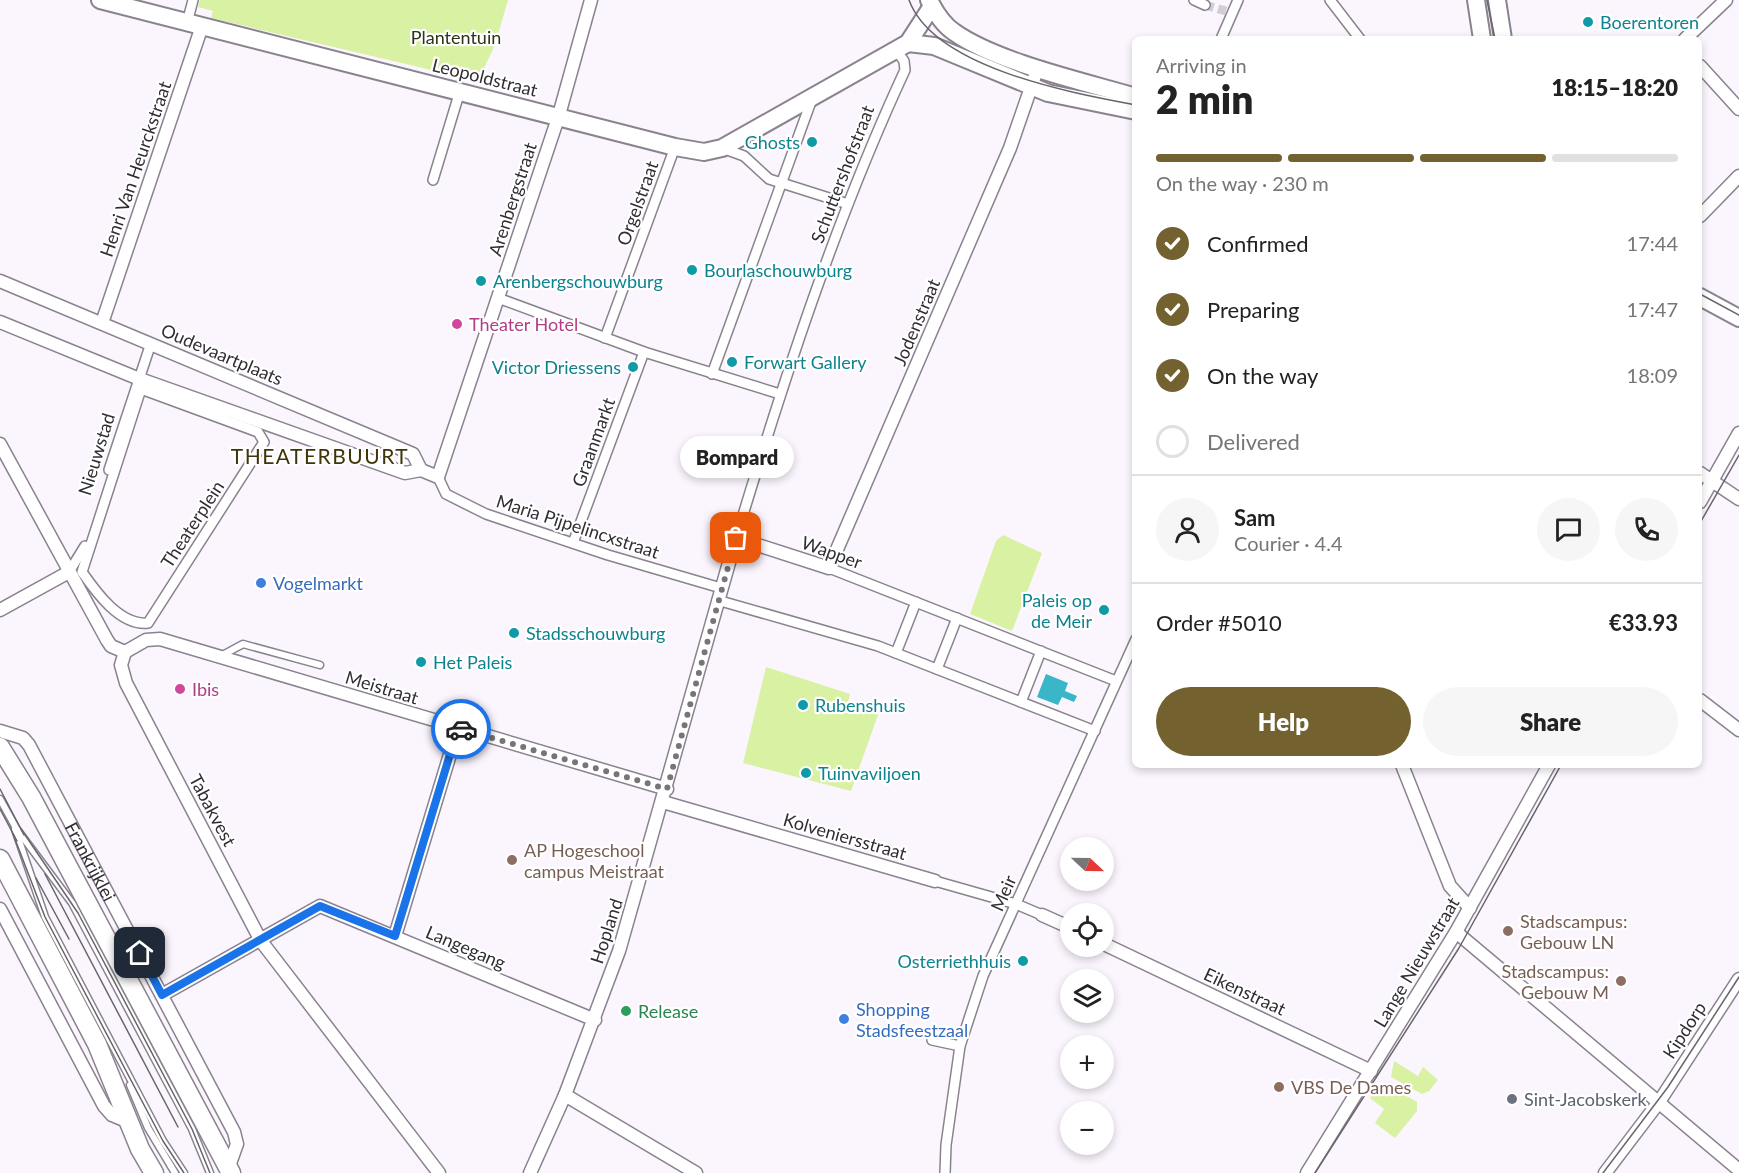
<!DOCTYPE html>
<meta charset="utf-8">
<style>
body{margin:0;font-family:Lato,sans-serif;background:#f6f6f6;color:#222;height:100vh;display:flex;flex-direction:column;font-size:22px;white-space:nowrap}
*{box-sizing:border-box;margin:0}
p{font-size:20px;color:#767676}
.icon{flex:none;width:33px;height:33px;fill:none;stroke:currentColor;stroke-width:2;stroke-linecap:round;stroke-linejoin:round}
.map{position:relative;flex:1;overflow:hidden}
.panel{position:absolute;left:1132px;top:36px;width:570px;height:732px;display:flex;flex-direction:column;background:#fff;border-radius:9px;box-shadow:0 3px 9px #0003}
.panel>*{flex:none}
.needle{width:39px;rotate:112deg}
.fabs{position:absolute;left:1060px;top:837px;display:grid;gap:12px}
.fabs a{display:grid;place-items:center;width:54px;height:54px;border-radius:50%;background:#fff;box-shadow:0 3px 9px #0003;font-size:30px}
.pin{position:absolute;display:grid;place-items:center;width:51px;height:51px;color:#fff;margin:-26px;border-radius:12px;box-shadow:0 3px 9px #0006}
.courier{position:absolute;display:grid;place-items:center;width:60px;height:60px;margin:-30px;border:4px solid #1a73e8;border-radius:50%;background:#fff;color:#222;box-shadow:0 2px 8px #0007}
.bubble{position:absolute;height:42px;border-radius:21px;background:#fff;box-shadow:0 3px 9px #0003;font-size:20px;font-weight:800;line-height:42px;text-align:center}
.summary em{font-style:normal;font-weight:800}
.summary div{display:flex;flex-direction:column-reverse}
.summary{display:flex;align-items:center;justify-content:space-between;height:102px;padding:0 24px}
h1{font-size:39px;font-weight:800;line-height:45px}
.bar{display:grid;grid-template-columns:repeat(4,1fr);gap:9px 6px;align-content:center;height:72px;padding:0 24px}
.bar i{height:8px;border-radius:4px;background:#e0e0e0}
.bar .active{background:#736230}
.bar p{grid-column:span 4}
.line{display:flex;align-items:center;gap:15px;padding:0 24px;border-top:2px solid #e0e0e0}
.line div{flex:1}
.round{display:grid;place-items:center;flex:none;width:63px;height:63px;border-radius:32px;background:#f6f6f6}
ol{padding:0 24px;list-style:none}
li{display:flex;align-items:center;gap:18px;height:66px}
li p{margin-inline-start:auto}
li .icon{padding:6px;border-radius:50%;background:#736230;color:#fff;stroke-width:4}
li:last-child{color:#767676}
li i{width:33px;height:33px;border:3px solid #e0e0e0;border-radius:50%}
.button{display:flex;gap:12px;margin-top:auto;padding:12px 24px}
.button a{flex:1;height:69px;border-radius:36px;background:#736230;color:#fff;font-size:24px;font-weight:800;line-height:69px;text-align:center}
.button a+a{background:#f6f6f6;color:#222}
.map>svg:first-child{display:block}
.green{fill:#d8f1a2}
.water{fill:#39b6c7}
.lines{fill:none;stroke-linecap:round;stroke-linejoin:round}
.pedestrian-tunnel{stroke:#d3cdd5;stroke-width:9;stroke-dasharray:9 4.5;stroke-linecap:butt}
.service-casing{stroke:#8a828e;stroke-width:9}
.pedestrian-casing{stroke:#8a828e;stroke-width:12}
.minor-casing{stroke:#8a828e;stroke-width:15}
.tertiary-casing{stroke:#8a828e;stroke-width:20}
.secondary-casing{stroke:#8a828e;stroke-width:21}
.service{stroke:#fff;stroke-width:6}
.pedestrian{stroke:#fff;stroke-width:9}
.minor{stroke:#fff;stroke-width:12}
.tertiary{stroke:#fff;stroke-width:16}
.secondary{stroke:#fff;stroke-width:18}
.tram{stroke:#69656b;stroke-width:1.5}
.done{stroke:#78747a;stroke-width:6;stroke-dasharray:0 10.8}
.route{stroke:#1a73e8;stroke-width:8}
.culture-dot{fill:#0f9aa8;stroke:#fff;stroke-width:2}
.hotel-dot{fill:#d1479c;stroke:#fff;stroke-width:2}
.shop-dot{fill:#3f7fe0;stroke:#fff;stroke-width:2}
.education-dot{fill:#8d6e63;stroke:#fff;stroke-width:2}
.leisure-dot{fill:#2e9e5b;stroke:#fff;stroke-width:2}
.worship-dot{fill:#6b7280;stroke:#fff;stroke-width:2}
.labels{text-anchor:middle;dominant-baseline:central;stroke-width:4.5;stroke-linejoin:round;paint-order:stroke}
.culture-label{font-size:18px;fill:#0d838f;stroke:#fff;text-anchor:start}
.park-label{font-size:18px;fill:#2b3513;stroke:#fff}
.street-label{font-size:18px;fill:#312e33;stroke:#fff}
.hotel-label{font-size:18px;fill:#b23c85;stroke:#fff;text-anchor:start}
.shop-label{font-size:18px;fill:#366cbe;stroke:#fff;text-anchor:start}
.education-label{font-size:18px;fill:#785e54;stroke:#fff;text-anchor:start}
.leisure-label{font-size:18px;fill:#27864d;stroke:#fff;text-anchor:start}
.worship-label{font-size:18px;fill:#5b616d;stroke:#fff;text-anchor:start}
.quarter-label{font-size:21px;letter-spacing:1.5px;fill:#403409;stroke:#fff}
</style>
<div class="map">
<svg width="1739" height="1173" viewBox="0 0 1739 1173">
<rect width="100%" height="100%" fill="#fbf5fe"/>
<g class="green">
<polygon points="200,0 508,0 495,45 478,81 211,18 213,11 198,7"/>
<polygon points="1003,535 1042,553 1012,631 970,614 996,541"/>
<polygon points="766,667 850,694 847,706 872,713 879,712 851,791 743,763"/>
<polygon points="1394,1061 1418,1076 1423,1067 1438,1080 1429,1091 1422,1094 1391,1077"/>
<polygon points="1385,1084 1417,1102 1417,1111 1395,1138 1375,1123 1384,1109 1370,1098 1376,1089"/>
</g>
<polygon class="water" points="1046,674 1068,683 1065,691 1077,696 1074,702 1062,697 1058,705 1037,697"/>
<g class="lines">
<polyline class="pedestrian-tunnel" points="1205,5 1226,11"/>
<defs>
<g id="service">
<polyline points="219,657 243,644 320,665"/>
<polyline points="0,799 16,828 72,903 192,1129 210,1173"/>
<polyline points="15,829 45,917 163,1141 184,1173"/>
<polyline points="130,1085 148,1128 175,1173"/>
</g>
<g id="pedestrian">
<polyline points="1194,0 1205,5"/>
<polyline points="1330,0 1360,39"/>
<polyline points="187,23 193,0"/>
<polyline points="1221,39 1238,0"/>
<polyline points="722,148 744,156 769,179 848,204"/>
<polyline points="433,180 460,91"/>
<polyline points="498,298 644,352 780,394"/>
<polyline points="605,338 675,147"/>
<polyline points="712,374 812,99"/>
<path d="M 141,389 L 258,432 L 264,442 L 148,623 C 120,626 96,592 82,572 Z"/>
<polyline points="109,470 151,343"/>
<polyline points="438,477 446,494 486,514 608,555 721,588"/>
<path d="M 736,538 C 784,379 835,221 905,70 L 904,61 L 896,50"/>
<polyline points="573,543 644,352"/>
<polyline points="829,568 1116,681"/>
<polyline points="69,572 85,546"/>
<polyline points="717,600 878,646 1095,731"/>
<polyline points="896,653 916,602"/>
<polyline points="937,669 957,618"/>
<polyline points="1021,702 1041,651"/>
<polyline points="935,881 1016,904 1042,915"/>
<polyline points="932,1040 960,1046"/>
<polyline points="945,1173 946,1145 960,1046 983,976 1136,639"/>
</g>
<g id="minor">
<polyline points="1685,39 1726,0"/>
<polyline points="1700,66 1739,109"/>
<polyline points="1700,216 1739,176"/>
<polyline points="0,281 413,454 421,470 438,477 559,115 591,0"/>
<polyline points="0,322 137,378 405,473 421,470"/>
<polyline points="102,323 202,26"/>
<polyline points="0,444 107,640 111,646 125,652"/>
<polyline points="1700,473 1739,499"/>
<polyline points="1700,502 1739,433"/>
<polyline points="0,610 69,572"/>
<polyline points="125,652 121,665 126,683 261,941 439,1173"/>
<polyline points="125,652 146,640 160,639 667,789"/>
<polyline points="1700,700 1739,730"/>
<path id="s1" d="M 0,731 L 23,738 L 29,745 L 234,1132 L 237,1144 L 228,1169"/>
<polyline points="1402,765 1450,886 1470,908"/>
<polyline points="663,802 935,881"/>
<polyline points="0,909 104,1106 112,1115 129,1122"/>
<polyline points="1042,915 1071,928"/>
<polyline points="1456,932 1739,1170"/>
<polyline points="395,936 458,728"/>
<polyline points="1104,944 1371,1071"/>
<polyline points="162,995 320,906 595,1020"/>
<polyline points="565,1095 696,1173"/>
<polyline points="530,1173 565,1095 619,951 736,538 829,568 1010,148 1038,67"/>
<polyline points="1307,1173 1456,932 1549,765"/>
<polyline points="1605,1173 1659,1102 1739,979"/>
</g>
<g id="tertiary">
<polyline points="100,0 675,147 704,152 722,148 908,43 932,6"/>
<path d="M 929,0 C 935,12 942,24 954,32 C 996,62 1085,82 1136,97"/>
<polyline points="1476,0 1482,39"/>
<polyline points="1497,0 1503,39"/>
<polyline points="908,43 934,46 1048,93 1136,111"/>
<polyline points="1700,297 1739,318"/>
</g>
<g id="secondary">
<polyline points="0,747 31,797 231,1173"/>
<polyline points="0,859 97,1044 140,1149 154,1173"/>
</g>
</defs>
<use href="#service" class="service-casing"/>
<use href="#pedestrian" class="pedestrian-casing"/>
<use href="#minor" class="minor-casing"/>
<use href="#tertiary" class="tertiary-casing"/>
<use href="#secondary" class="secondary-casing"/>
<use href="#service" class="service"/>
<use href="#pedestrian" class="pedestrian"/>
<use href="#minor" class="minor"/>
<use href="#tertiary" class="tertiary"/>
<use href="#secondary" class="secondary"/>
<g class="tram">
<path d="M 909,0 C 934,68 1072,93 1136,105"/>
<polyline points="1487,0 1495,39"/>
<polyline points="1700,294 1739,315"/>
<polyline points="1700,523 1739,455"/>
<polyline points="0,789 24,835"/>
<polyline points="0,809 17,841"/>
<polyline points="21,829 78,913 192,1129 210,1173"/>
<polyline points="13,834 45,917 163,1141 184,1173"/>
<polyline points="45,874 178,1127"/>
<polyline points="36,878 69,939"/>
<polyline points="1315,1173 1459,948 1561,765"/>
<polyline points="1603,1173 1668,1087 1739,977"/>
</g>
</g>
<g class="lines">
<polyline class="done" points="461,729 667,789 736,538"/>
<polyline class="route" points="140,953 162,995 320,906 395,936 458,728 461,729"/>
</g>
<g class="culture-dot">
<circle cx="1588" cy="22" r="6"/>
<circle cx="812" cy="142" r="6"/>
<circle cx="692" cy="270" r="6"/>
<circle cx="481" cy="281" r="6"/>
<circle cx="732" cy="362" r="6"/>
<circle cx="633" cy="367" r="6"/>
<circle cx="1104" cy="610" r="6"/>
<circle cx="514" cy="633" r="6"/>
<circle cx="421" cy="662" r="6"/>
<circle cx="803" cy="705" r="6"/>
<circle cx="806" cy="773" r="6"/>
<circle cx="1023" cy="961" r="6"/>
</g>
<g class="hotel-dot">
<circle cx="457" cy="324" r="6"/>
<circle cx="180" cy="689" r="6"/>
</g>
<g class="shop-dot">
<circle cx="261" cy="583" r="6"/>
<circle cx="844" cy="1019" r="6"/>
</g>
<g class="education-dot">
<circle cx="512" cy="860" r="6"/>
<circle cx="1508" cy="931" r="6"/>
<circle cx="1621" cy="981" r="6"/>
<circle cx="1279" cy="1087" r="6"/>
</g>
<circle class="leisure-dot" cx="626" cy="1011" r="6"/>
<circle class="worship-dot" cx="1512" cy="1099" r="6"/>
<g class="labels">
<g class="culture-label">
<text x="1600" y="22">Boerentoren</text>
<text x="800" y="142" text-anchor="end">Ghosts</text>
<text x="704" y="270">Bourlaschouwburg</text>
<text x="493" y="281">Arenbergschouwburg</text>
<text x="744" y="362">Forwart Gallery</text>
<text x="621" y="367" text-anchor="end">Victor Driessens</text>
<text x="1092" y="600" text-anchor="end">Paleis op<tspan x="1092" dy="21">de Meir</tspan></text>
<text x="526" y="633">Stadsschouwburg</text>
<text x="433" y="662">Het Paleis</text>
<text x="815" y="705">Rubenshuis</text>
<text x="818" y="773">Tuinvaviljoen</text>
<text x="1011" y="961" text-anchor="end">Osterriethhuis</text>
</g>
<g class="park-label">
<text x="456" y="37">Plantentuin</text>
</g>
<g class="street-label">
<text transform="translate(485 77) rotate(14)">Leopoldstraat</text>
<text transform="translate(135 169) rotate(-71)">Henri Van Heurckstraat</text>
<text transform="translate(842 174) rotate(-69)">Schuttershofstraat</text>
<text transform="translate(512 199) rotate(-72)">Arenbergstraat</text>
<text transform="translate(637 203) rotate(-70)">Orgelstraat</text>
<text transform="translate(916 322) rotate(-67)">Jodenstraat</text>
<text transform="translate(222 354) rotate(23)">Oudevaartplaats</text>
<text transform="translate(593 442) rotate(-70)">Graanmarkt</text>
<text transform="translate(96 454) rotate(-73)">Nieuwstad</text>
<text transform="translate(192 524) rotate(-57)">Theaterplein</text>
<text transform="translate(578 526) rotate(18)">Maria Pijpelincxstraat</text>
<text transform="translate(832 552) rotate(20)">Wapper</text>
<text transform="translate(382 687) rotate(17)">Meistraat</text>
<text transform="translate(213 810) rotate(62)">Tabakvest</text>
<text transform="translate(845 836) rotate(16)">Kolveniersstraat</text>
<text stroke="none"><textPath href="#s1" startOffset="165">Frankrijklei</textPath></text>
<text transform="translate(1003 893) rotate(-66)">Meir</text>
<text transform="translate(606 931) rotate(-72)">Hopland</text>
<text transform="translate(466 947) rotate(23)">Langegang</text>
<text transform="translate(1416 962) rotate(-59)">Lange Nieuwstraat</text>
<text transform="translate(1245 991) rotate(25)">Eikenstraat</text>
<text transform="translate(1684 1030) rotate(-57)">Kipdorp</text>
</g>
<g class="hotel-label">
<text x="469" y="324">Theater Hotel</text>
<text x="192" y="689">Ibis</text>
</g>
<g class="shop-label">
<text x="273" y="583">Vogelmarkt</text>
<text x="856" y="1009">Shopping<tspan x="856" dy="21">Stadsfeestzaal</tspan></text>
</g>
<g class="education-label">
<text x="524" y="850">AP Hogeschool<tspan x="524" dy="21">campus Meistraat</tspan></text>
<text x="1520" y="921">Stadscampus:<tspan x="1520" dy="21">Gebouw LN</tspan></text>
<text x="1609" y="971" text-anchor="end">Stadscampus:<tspan x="1609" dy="21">Gebouw M</tspan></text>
<text x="1291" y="1087">VBS De Dames</text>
</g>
<g class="leisure-label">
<text x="638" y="1011">Release</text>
</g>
<g class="worship-label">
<text x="1524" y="1099">Sint-Jacobskerk</text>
</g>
<g class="quarter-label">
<text x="320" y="455">THEATERBUURT</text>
</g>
</g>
</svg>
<div class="fabs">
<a><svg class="needle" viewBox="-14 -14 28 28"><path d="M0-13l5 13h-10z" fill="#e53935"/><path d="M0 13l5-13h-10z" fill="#767676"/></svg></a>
<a><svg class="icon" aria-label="locate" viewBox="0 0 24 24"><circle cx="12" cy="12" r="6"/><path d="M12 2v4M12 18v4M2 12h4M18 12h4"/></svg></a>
<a><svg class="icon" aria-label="layers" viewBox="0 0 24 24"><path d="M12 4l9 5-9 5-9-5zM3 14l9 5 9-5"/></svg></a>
<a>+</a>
<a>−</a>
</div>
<div class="pin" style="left:736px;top:538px;background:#ea580c"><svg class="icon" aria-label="bag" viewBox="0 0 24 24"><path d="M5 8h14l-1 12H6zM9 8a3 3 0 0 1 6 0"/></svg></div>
<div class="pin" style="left:140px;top:953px;background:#1f2937"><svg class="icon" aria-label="home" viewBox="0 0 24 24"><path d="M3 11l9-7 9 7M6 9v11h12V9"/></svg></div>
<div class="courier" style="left:461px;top:729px"><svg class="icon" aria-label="car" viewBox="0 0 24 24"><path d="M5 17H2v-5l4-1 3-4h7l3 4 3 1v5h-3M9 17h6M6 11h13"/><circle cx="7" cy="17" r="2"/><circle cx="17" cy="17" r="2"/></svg></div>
<div class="bubble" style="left:680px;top:436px;width:114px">Bompard</div>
<section class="panel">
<div class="summary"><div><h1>2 min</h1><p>Arriving in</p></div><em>18:15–18:20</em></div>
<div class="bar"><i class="active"></i><i class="active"></i><i class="active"></i><i></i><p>On the way · 230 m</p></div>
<ol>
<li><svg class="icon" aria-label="check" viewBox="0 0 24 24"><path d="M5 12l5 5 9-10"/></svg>Confirmed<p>17:44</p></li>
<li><svg class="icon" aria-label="check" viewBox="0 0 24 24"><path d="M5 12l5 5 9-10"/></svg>Preparing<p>17:47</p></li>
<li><svg class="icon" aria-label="check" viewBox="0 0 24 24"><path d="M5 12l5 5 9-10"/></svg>On the way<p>18:09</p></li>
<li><i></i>Delivered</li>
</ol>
<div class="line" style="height:108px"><a class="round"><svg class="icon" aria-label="person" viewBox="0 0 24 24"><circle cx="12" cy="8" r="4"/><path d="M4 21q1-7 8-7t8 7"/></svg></a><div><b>Sam</b><p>Courier · 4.4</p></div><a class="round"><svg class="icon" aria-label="chat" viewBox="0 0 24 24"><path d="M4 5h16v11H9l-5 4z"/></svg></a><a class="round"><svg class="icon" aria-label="phone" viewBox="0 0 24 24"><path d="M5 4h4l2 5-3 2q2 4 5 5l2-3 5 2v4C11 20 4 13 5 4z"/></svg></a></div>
<div class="line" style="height:78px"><div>Order #5010</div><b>€33.93</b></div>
<div class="button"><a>Help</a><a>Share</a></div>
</section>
</div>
